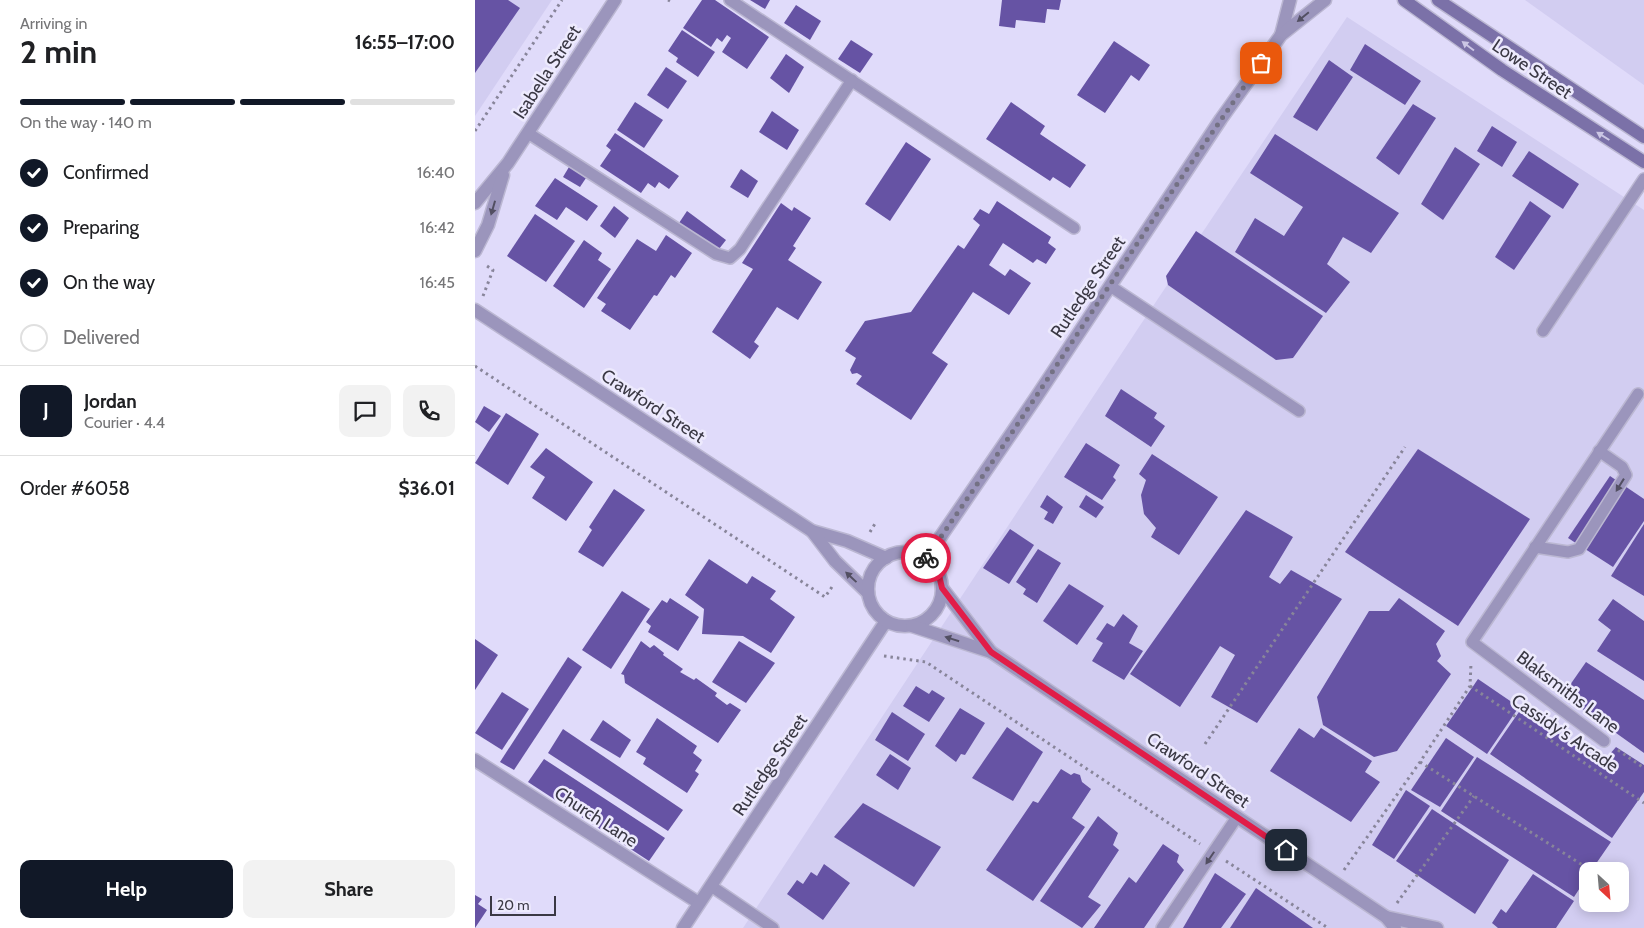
<!DOCTYPE html>
<meta charset="utf-8">
<style>
body{margin:0;font-family:Cabin,sans-serif;background:#f2f2f2;color:#202124;height:100vh;display:flex;flex-direction:column;font-size:19px;white-space:nowrap}
*{box-sizing:border-box;margin:0}
p{font-size:16px;color:#757577}
.icon{flex:none;width:28px;height:28px;fill:none;stroke:currentColor;stroke-width:2;stroke-linecap:round;stroke-linejoin:round}
.map{position:relative;flex:1;overflow:hidden}
.sheet{display:flex;flex-direction:column;background:#fff;width:475px}
.sheet>*{flex:none}
.needle{width:32px;rotate:154deg}
.buttons{position:absolute;left:1104px;top:862px;display:grid;gap:10px}
.buttons a{display:grid;place-items:center;width:50px;height:50px;border-radius:10px;background:#fff;box-shadow:0 2px 12px #0003;font-size:25px}
.scale{position:absolute;left:15px;bottom:12px;width:66px;box-sizing:border-box;padding-left:5px;border:2px solid #3a3844;border-top:0;font-size:14px;line-height:18px;white-space:nowrap;color:#3a3844;-webkit-text-stroke:4px #edeafd;paint-order:stroke}
.pin{position:absolute;display:grid;place-items:center;width:42px;height:42px;color:#fff;margin:-21px;border-radius:10px;box-shadow:0 2px 8px #0006}
.courier{position:absolute;display:grid;place-items:center;width:50px;height:50px;margin:-25px;border:4px solid #e11d48;border-radius:50%;background:#fff;color:#222;box-shadow:0 1px 6px #0007}
.overview em{font-style:normal;font-weight:800}
.overview div{display:flex;flex-direction:column-reverse}
.overview{display:flex;align-items:center;justify-content:space-between;height:85px;padding:0 20px}
h1{font-size:32px;font-weight:800;line-height:38px}
.bar{display:grid;grid-template-columns:repeat(4,1fr);gap:8px 5px;align-content:center;height:60px;padding:0 20px}
.bar i{height:6px;border-radius:4px;background:#e0e0e0}
.bar .current{background:#111827}
.bar p{grid-column:span 4}
.line{display:flex;align-items:center;gap:12px;padding:0 20px;border-top:1px solid #e0e0e0}
.line div{flex:1}
.round{display:grid;place-items:center;flex:none;width:52px;height:52px;border-radius:10px;background:#f2f2f2}
ol{padding:0 20px;list-style:none}
li{display:flex;align-items:center;gap:15px;height:55px}
li p{margin-inline-start:auto}
li .icon{padding:5px;border-radius:50%;background:#111827;color:#fff;stroke-width:4}
li:last-child{color:#757577}
li i{width:28px;height:28px;border:2px solid #e0e0e0;border-radius:50%}
.primary-button{display:flex;gap:10px;margin-top:auto;padding:10px 20px}
.primary-button a{flex:1;height:58px;border-radius:10px;background:#111827;color:#fff;font-size:20px;font-weight:800;line-height:58px;text-align:center}
.primary-button a+a{background:#f2f2f2;color:#202124}
main{display:flex;flex:1;min-height:0}
.map>svg:first-child{display:block}
.built{fill:#d2cdf1;fill-rule:evenodd}
.building{fill:#6653a4}
.lines{fill:none;stroke-linecap:round;stroke-linejoin:round}
.service-casing{stroke:#bbb7d2;stroke-width:14}
.minor-casing{stroke:#bbb7d2;stroke-width:15}
.tertiary-casing{stroke:#bbb7d2;stroke-width:15}
.secondary-casing{stroke:#bbb7d2;stroke-width:15}
.path{stroke:#88859a;stroke-width:3;stroke-dasharray:2.5 4;stroke-linecap:butt}
.service{stroke:#9b95bc;stroke-width:11}
.minor{stroke:#9b95bc;stroke-width:12}
.tertiary{stroke:#9b95bc;stroke-width:12}
.secondary{stroke:#7b71a8;stroke-width:12}
.oneway{fill:#524f62}
.oneway2{fill:#cbc6e4}
.done{stroke:#747184;stroke-width:5;stroke-dasharray:0 9}
.route{stroke:#e11d48;stroke-width:6}
.labels{text-anchor:middle;dominant-baseline:central;stroke-width:5;stroke-linejoin:round;paint-order:stroke}
.street-label{font-size:18px;fill:#3a3844;stroke:#edeafd}
</style>
<main>
<section class="sheet">
<div class="overview"><div><h1>2 min</h1><p>Arriving in</p></div><em>16:55–17:00</em></div>
<div class="bar"><i class="current"></i><i class="current"></i><i class="current"></i><i></i><p>On the way · 140 m</p></div>
<ol>
<li><svg class="icon" aria-label="check" viewBox="0 0 24 24"><path d="M5 12l5 5 9-10"/></svg>Confirmed<p>16:40</p></li>
<li><svg class="icon" aria-label="check" viewBox="0 0 24 24"><path d="M5 12l5 5 9-10"/></svg>Preparing<p>16:42</p></li>
<li><svg class="icon" aria-label="check" viewBox="0 0 24 24"><path d="M5 12l5 5 9-10"/></svg>On the way<p>16:45</p></li>
<li><i></i>Delivered</li>
</ol>
<div class="line" style="height:90px"><b class="round" style="background:#111827;color:#fff">J</b><div><b>Jordan</b><p>Courier · 4.4</p></div><a class="round"><svg class="icon" aria-label="chat" viewBox="0 0 24 24"><path d="M4 5h16v11H9l-5 4z"/></svg></a><a class="round"><svg class="icon" aria-label="phone" viewBox="0 0 24 24"><path d="M5 4h4l2 5-3 2q2 4 5 5l2-3 5 2v4C11 20 4 13 5 4z"/></svg></a></div>
<div class="line" style="height:65px"><div>Order #6058</div><b>$36.01</b></div>
<div class="primary-button"><a>Help</a><a>Share</a></div>
</section>
<div class="map">
<svg width="1169" height="928" viewBox="0 0 1169 928">
<rect width="100%" height="100%" fill="#e0dbfa"/>
<g class="built">
<polygon points="0,0 77,0 0,116"/>
<polygon points="1050,0 1169,0 1169,85"/>
<path d="M 872,17 L 1169,210 L 1169,928 L 268,928 L 664,327 ZM 1112,871 L 1145,871 L 1145,904 L 1112,904 Z"/>
</g>
<g class="building">
<polygon points="0,0 33,0 45,8 0,73"/>
<polygon points="227,0 240,0 294,37 272,69 247,52 256,38 252,35 247,42 242,38 236,47 208,28"/>
<polygon points="275,0 295,0 290,9"/>
<polygon points="527,0 586,0 584,10 572,9 570,23 541,20 540,28 524,26"/>
<polygon points="321,5 346,21 335,40 309,23"/>
<polygon points="207,30 240,52 223,77 201,62 203,58 193,51"/>
<polygon points="376,40 398,54 385,73 363,59"/>
<polygon points="639,41 675,65 664,81 656,75 630,113 602,95"/>
<polygon points="890,44 946,81 930,105 875,70"/>
<polygon points="311,54 329,67 314,93 295,78"/>
<polygon points="854,60 878,77 842,131 818,117"/>
<polygon points="191,67 212,81 193,109 172,95"/>
<polygon points="160,102 188,120 169,148 142,130"/>
<polygon points="536,102 570,126 565,134 611,165 595,188 578,177 575,181 511,139"/>
<polygon points="938,104 961,118 924,175 901,158"/>
<polygon points="297,111 324,130 312,150 284,132"/>
<polygon points="1017,126 1042,142 1027,167 1002,151"/>
<polygon points="140,133 204,176 194,189 184,182 180,188 173,183 166,193 125,166 136,150 131,146"/>
<polygon points="800,134 924,213 896,253 868,237 852,264 875,282 851,313 760,252 780,218 809,236 828,207 775,173"/>
<polygon points="431,142 456,159 415,221 390,204"/>
<polygon points="980,147 1005,164 968,220 946,204"/>
<polygon points="1054,151 1104,184 1088,209 1037,176"/>
<polygon points="94,167 111,178 105,187 88,177"/>
<polygon points="266,169 283,181 273,198 255,187"/>
<polygon points="80,178 123,206 112,221 91,207 82,220 60,206"/>
<polygon points="522,201 576,237 573,243 581,249 571,264 562,259 558,263 528,243 514,265 530,276 535,269 556,283 534,315 498,292 457,353 473,364 436,420 381,384 387,376 382,373 377,374 375,370 381,358 370,351 390,321 436,312 483,245 489,249 505,225 498,219 505,209 514,214"/>
<polygon points="1055,201 1076,216 1039,270 1020,257"/>
<polygon points="306,203 317,211 319,207 336,218 318,246 321,248 313,260 347,282 323,320 302,307 279,342 284,346 275,359 237,332 278,269 267,263"/>
<polygon points="139,206 154,218 140,238 125,226"/>
<polygon points="212,211 251,240 244,249 204,223"/>
<polygon points="60,214 100,241 71,282 32,256"/>
<polygon points="721,231 848,316 818,358 801,360 693,285 691,276"/>
<polygon points="191,235 217,253 200,278 196,275 182,296 179,295 155,330 126,311 131,304 122,298 162,239 181,251"/>
<polygon points="109,240 127,253 123,260 136,269 109,308 78,286"/>
<polygon points="646,389 682,413 679,418 690,426 676,447 630,416"/>
<polygon points="9,406 26,416 14,432 0,422"/>
<polygon points="31,413 64,434 33,485 0,463"/>
<polygon points="611,443 645,465 638,477 641,480 627,500 589,477"/>
<polygon points="71,448 118,482 91,521 57,498 70,477 55,467"/>
<polygon points="943,449 1055,519 983,626 870,552"/>
<polygon points="677,454 743,497 704,555 676,537 681,528 669,514 666,495 671,480 664,474"/>
<polygon points="1135,476 1169,499 1169,521 1138,567 1093,538"/>
<polygon points="139,489 170,510 128,567 103,552 117,530 114,527"/>
<polygon points="572,495 588,507 578,524 569,519 573,512 565,507"/>
<polygon points="611,495 629,507 621,518 604,507"/>
<polygon points="771,510 818,537 794,577 805,584 816,570 867,599 782,723 736,697 760,655 745,646 705,707 655,674"/>
<polygon points="1169,524 1169,596 1136,576"/>
<polygon points="535,529 559,545 534,584 508,568"/>
<polygon points="563,549 586,563 562,603 548,594 551,589 541,582"/>
<polygon points="234,559 272,584 277,576 301,591 295,599 320,617 296,653 268,636 227,634 229,609 210,595"/>
<polygon points="594,584 629,606 602,645 568,621"/>
<polygon points="147,591 175,609 136,669 107,650"/>
<polygon points="195,598 224,617 203,651 173,632 176,626 171,622 187,600 192,603"/>
<polygon points="924,598 970,631 961,644 966,656 962,661 976,674 922,751 899,757 848,725 842,697 894,611 914,611"/>
<polygon points="1138,599 1169,621 1169,681 1122,651 1136,630 1123,620"/>
<polygon points="648,614 663,626 654,643 668,651 649,680 617,661 628,643 621,639 632,623 639,627"/>
<polygon points="0,639 23,655 0,690"/>
<polygon points="166,641 175,648 179,645 189,653 188,655 208,669 205,672 219,680 221,678 242,693 240,696 252,705 255,703 266,710 243,743 150,683 149,675 146,674"/>
<polygon points="264,641 300,663 271,703 237,682"/>
<polygon points="93,657 107,667 39,770 25,762"/>
<polygon points="1111,662 1169,700 1169,753 1088,695"/>
<polygon points="1003,679 1044,707 1012,754 971,726"/>
<polygon points="441,686 454,694 457,690 470,698 454,722 428,706"/>
<polygon points="27,692 54,709 27,750 0,733"/>
<polygon points="485,708 510,723 490,755 486,754 481,762 460,746"/>
<polygon points="1046,709 1127,763 1141,747 1169,765 1169,792 1137,838 1015,754"/>
<polygon points="417,712 450,734 433,761 400,740"/>
<polygon points="182,718 222,746 218,753 227,760 220,771 224,774 212,793 168,764 171,758 161,752"/>
<polygon points="128,720 156,740 145,758 115,740"/>
<polygon points="532,727 568,752 538,801 497,778"/>
<polygon points="824,728 839,738 846,728 897,761 890,772 905,782 876,822 795,771"/>
<polygon points="88,729 208,810 193,831 73,753"/>
<polygon points="971,738 999,757 965,807 936,790"/>
<polygon points="415,754 436,768 423,790 401,775"/>
<polygon points="1002,757 1136,842 1116,871 1112,871 1112,877 1099,897 966,811"/>
<polygon points="69,759 190,838 174,861 53,782"/>
<polygon points="586,769 596,775 599,773 605,775 607,782 616,789 597,818 610,827 558,901 511,870 558,801 563,803"/>
<polygon points="931,790 955,806 919,859 897,845"/>
<polygon points="388,803 466,847 439,887 359,837"/>
<polygon points="957,809 1034,860 1000,914 921,861"/>
<polygon points="623,816 643,833 638,845 644,850 613,897 626,905 607,928 565,901"/>
<polygon points="688,844 704,855 702,862 709,870 669,928 619,928 654,877 661,883"/>
<polygon points="349,864 375,883 348,920 312,894 322,880 328,884 336,872 342,876"/>
<polygon points="740,873 771,894 746,928 708,928"/>
<polygon points="1058,874 1099,901 1081,928 1023,928 1017,923 1026,909 1031,913"/>
<polygon points="781,888 838,928 755,928"/>
<polygon points="0,895 7,899 3,904 12,910 0,928"/>
</g>
<g class="lines">
<defs>
<g id="service">
<polyline points="255,0 599,228"/>
<polyline points="53,133 241,254 255,258 265,249 377,80"/>
<polyline points="635,286 824,411"/>
<polyline points="1068,331 1169,179"/>
<polyline points="1060,547 1093,552 1104,549 1151,475 1147,467 1124,451"/>
<polyline points="1129,741 997,642 1163,394"/>
<polyline points="236,886 298,928"/>
<polyline points="687,928 762,817"/>
</g>
<g id="minor">
<polyline points="0,203 33,163 140,0"/>
<polyline points="0,251 13,225 28,175"/>
<polyline points="0,760 224,903"/>
<polyline points="208,928 411,621"/>
</g>
<g id="tertiary">
<polyline points="806,35 815,0"/>
<polyline points="0,310 337,531 372,541 411,558"/>
<polyline points="337,531 360,561 393,593"/>
<circle cx="430" cy="589" r="37"/>
<polyline points="451,558 560,399 746,119 806,35 850,0"/>
<polyline points="467,588 516,652"/>
<polyline points="437,626 516,652 911,917 920,928"/>
<polyline points="911,917 962,928"/>
</g>
<g id="secondary">
<polyline points="929,0 1027,70 1169,162"/>
<polyline points="963,0 1169,137"/>
</g>
</defs>
<use href="#service" class="service-casing"/>
<use href="#minor" class="minor-casing"/>
<use href="#tertiary" class="tertiary-casing"/>
<use href="#secondary" class="secondary-casing"/>
<g class="path">
<polyline points="193,0 195,1"/>
<polyline points="0,131 87,0"/>
<polyline points="8,296 18,270 9,264"/>
<polyline points="0,366 350,597 359,584"/>
<polyline points="395,532 401,522"/>
<polyline points="409,656 451,662 725,844"/>
<polyline points="995,686 1169,803"/>
<polyline points="730,744 930,447"/>
<polyline points="1143,750 1169,768"/>
<polyline points="945,762 1117,871"/>
<polyline points="751,861 853,928"/>
<polyline points="869,870 945,762 995,686 996,663"/>
<polyline points="1145,889 1146,889"/>
<polyline points="922,903 999,796"/>
</g>
<use href="#service" class="service"/>
<use href="#minor" class="minor"/>
<use href="#tertiary" class="tertiary"/>
<use href="#secondary" class="secondary"/>
</g>
<defs><path id="oneway-solid" d="M-6-.8H1V-3.2L6.5 0L1 3.2V.8H-6Z" transform="scale(1.25)"/></defs>
<g class="oneway">
<use href="#oneway-solid" transform="translate(828 17) rotate(141)"/>
<use href="#oneway-solid" transform="translate(18 208) rotate(106)"/>
<use href="#oneway-solid" transform="translate(1145 485) rotate(122)"/>
<use href="#oneway-solid" transform="translate(376 577) rotate(-137)"/>
<use href="#oneway-solid" transform="translate(477 639) rotate(-162)"/>
<use href="#oneway-solid" transform="translate(735 858) rotate(124)"/>
</g>
<g class="oneway2">
<use href="#oneway-solid" transform="translate(993 46) rotate(-143)"/>
<use href="#oneway-solid" transform="translate(1128 136) rotate(-148)"/>
</g>
<g class="lines">
<path class="done" d="M 451,558 C 566,395 670,225 786,63"/>
<polyline class="route" points="451,558 463,571 467,588 516,652 811,850"/>
</g>
<g class="labels">
<g class="street-label">
<text transform="translate(1057 69) rotate(34)">Lowe Street</text>
<text transform="translate(72 72) rotate(-57)">Isabella Street</text>
<text transform="translate(613 287) rotate(-56)">Rutledge Street</text>
<text transform="translate(178 406) rotate(33)">Crawford Street</text>
<text transform="translate(1093 692) rotate(37)">Blaksmiths Lane</text>
<text transform="translate(1090 733) rotate(34)">Cassidy's Arcade</text>
<text transform="translate(295 765) rotate(-56)">Rutledge Street</text>
<text transform="translate(723 770) rotate(34)">Crawford Street</text>
<text transform="translate(121 817) rotate(33)">Church Lane</text>
</g>
</g>
</svg>
<div class="buttons">
<a><svg class="needle" viewBox="-14 -14 28 28"><path d="M0-13l5 13h-10z" fill="#e53935"/><path d="M0 13l5-13h-10z" fill="#757577"/></svg></a>
</div>
<div class="scale">20 m</div>
<div class="pin" style="left:786px;top:63px;background:#ea580c"><svg class="icon" aria-label="bag" viewBox="0 0 24 24"><path d="M5 8h14l-1 12H6zM9 8a3 3 0 0 1 6 0"/></svg></div>
<div class="pin" style="left:811px;top:850px;background:#1f2937"><svg class="icon" aria-label="home" viewBox="0 0 24 24"><path d="M3 11l9-7 9 7M6 9v11h12V9"/></svg></div>
<div class="courier" style="left:451px;top:558px"><svg class="icon" aria-label="bike" viewBox="0 0 24 24"><circle cx="6" cy="16" r="4"/><circle cx="18" cy="16" r="4"/><path d="M6 16l4-8h5l3 8M10 8l3 8H6M13 5h3"/></svg></div>
</div>
</main>
